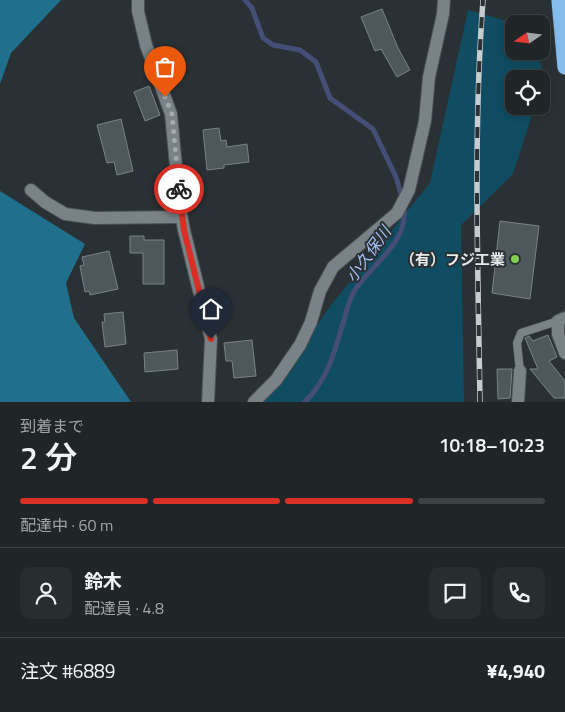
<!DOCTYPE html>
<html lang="ja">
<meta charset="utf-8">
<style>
body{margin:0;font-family:"Titillium Web","Noto Sans JP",sans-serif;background:#282d2f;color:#f1f3f6;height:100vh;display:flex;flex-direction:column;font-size:19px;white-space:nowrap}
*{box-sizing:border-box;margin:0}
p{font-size:16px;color:#a2a5a7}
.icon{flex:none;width:28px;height:28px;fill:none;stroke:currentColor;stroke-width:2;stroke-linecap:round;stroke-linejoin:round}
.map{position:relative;height:402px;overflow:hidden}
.side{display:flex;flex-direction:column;background:#202527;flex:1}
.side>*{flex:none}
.needle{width:32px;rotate:256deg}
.tools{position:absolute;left:505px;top:15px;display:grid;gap:10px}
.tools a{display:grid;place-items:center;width:45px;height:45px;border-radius:10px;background:#202527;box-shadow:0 2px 12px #0003,0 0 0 1px #3d4244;font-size:25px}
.pin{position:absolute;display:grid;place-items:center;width:42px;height:42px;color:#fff;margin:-51px -21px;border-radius:50% 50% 50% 0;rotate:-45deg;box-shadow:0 0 5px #0007}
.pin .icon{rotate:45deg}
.courier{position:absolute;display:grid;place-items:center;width:50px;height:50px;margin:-25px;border:4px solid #d93025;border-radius:50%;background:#fff;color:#222;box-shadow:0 1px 6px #0007}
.overview em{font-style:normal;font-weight:600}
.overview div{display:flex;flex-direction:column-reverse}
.overview{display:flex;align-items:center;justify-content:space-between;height:85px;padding:0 20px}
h1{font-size:32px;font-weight:600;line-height:38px}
.bar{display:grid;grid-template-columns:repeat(4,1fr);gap:8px 5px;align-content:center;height:60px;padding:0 20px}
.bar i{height:6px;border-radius:4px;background:#3d4244}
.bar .selected{background:#d93025}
.bar p{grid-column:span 4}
.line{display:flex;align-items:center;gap:12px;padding:0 20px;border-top:1px solid #3d4244}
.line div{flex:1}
.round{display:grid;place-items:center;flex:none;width:52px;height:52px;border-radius:10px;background:#282d2f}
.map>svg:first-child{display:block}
.green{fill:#104d63}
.forest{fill:#206f8c}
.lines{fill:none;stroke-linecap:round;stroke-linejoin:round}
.stream{stroke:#454e77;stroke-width:5}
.building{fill:#4e5759;stroke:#798385}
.lane-casing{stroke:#494f52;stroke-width:9}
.street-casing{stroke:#494f52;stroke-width:14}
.highway-casing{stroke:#494f52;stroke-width:16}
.lane{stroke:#798286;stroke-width:8}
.street{stroke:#798286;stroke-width:12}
.highway{stroke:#85bdee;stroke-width:15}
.rail-casing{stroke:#c6cbce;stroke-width:5.5}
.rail{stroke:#2a3134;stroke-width:4;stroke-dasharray:11;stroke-linecap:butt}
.done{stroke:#a4a9ac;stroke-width:5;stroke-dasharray:0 9}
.route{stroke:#d93025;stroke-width:6}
.poi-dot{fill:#80d051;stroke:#2a3134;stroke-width:2}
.labels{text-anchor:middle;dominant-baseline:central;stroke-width:4;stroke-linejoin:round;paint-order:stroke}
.poi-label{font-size:15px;font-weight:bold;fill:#e5eaec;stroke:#2a3134;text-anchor:end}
.water-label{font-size:16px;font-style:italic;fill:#a5c0f7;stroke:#2a3134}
</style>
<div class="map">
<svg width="565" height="402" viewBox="0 0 565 402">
<rect width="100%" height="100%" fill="#2a3134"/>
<polygon class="green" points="468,10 517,24 514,24 514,51 537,51 544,77 541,87 541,79 514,79 514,106 535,106 513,174 461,225 464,402 264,402 331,305 430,183"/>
<g class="forest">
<polygon points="0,0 61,0 11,53 0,84"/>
<polygon points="0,191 85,244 66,283 74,318 131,402 0,402"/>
</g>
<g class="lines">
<g class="stream">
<polyline points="245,0 252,8 263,38 273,45 300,50 316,62 330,98 373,129 396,177 402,198"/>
<path d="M 305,402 C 328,378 334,354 343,323 C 347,311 349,297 357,287 C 375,262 409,241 404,206"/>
</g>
</g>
<g class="building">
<polygon points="382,9 398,48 410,70 397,77 381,49 375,51 361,17"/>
<polygon points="149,86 160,115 145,121 134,92"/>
<polygon points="121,119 133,171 117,175 114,162 107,163 97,125"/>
<polygon points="219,128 221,141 226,140 227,147 247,144 249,162 224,165 224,168 207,170 203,130"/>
<polygon points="500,221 539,226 530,299 492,293"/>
<polygon points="130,236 144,236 144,240 164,240 164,284 143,284 143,253 130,253"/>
<polygon points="109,251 118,289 90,295 89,291 85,292 80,266 84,265 82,257"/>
<polygon points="123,312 126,344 105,347 102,322 105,322 104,314"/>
<polygon points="548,335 557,357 549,361 565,381 565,398 554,398 530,369 538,369 525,338 529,336 533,341"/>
<polygon points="252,340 256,376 234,378 232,361 226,361 224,343"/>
<polygon points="177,350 178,369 145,372 144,353"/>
<polygon points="497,369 512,369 510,398 498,399"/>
</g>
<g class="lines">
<defs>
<polyline id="lane" points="520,371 517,343 521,333 558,321"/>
<g id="street">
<polyline points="138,0 138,11 146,45 171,114 180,208 184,230 211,339 208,402"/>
<polyline points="31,190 45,202 65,214 95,218 181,217"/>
<polyline points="565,318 558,321 558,334 565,353"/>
<polyline points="254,402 276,380 300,345 311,322 320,291 333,267 397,213 409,190 425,121 429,77 443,14 444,0"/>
<polyline points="518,402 520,371"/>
</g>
<polyline id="highway" points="559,0 565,67"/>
</defs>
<use href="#lane" class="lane-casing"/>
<use href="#street" class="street-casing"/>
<use href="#highway" class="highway-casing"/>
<use href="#lane" class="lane"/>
<use href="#street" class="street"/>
<use href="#highway" class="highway"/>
<defs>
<path id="rail" d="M 480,402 C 478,268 473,134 483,0"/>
</defs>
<use href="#rail" class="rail-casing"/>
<use href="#rail" class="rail"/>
</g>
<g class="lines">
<polyline class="done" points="165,97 172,114 179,189"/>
<polyline class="route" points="179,189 184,230 211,339"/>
</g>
<circle class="poi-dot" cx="515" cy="259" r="5"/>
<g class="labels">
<g class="poi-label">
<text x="505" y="259">（有）フジ工業</text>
</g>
<g class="water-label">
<text transform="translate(368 254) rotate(-54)">小久保川</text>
</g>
</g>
</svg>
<div class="tools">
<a><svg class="needle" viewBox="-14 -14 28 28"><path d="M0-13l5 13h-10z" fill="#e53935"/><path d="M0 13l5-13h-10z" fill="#a2a5a7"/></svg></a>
<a><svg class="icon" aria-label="locate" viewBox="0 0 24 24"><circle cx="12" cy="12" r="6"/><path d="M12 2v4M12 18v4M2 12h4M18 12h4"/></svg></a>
</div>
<div class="pin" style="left:165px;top:97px;background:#ea580c"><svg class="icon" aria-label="bag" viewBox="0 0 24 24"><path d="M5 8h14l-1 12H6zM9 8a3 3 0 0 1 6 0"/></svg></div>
<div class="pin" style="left:211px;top:339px;background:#1f2937"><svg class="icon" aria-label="home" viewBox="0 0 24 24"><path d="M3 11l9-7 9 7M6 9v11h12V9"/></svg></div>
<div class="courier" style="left:179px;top:189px"><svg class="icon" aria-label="bike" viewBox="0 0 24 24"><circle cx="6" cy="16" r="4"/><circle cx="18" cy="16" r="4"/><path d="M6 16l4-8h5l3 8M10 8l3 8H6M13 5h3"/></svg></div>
</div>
<section class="side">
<div class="overview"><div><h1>2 分</h1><p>到着まで</p></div><em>10:18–10:23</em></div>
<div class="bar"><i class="selected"></i><i class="selected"></i><i class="selected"></i><i></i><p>配達中 · 60 m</p></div>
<div class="line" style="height:90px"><a class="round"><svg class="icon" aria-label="person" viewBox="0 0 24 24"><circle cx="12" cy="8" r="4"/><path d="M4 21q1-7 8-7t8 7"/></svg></a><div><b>鈴木</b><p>配達員 · 4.8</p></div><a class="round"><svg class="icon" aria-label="chat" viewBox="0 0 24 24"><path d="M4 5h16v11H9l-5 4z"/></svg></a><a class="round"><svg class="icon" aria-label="phone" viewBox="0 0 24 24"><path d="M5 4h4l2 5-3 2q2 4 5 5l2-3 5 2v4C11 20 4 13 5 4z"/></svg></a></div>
<div class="line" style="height:65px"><div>注文 #6889</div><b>¥4,940</b></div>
</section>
